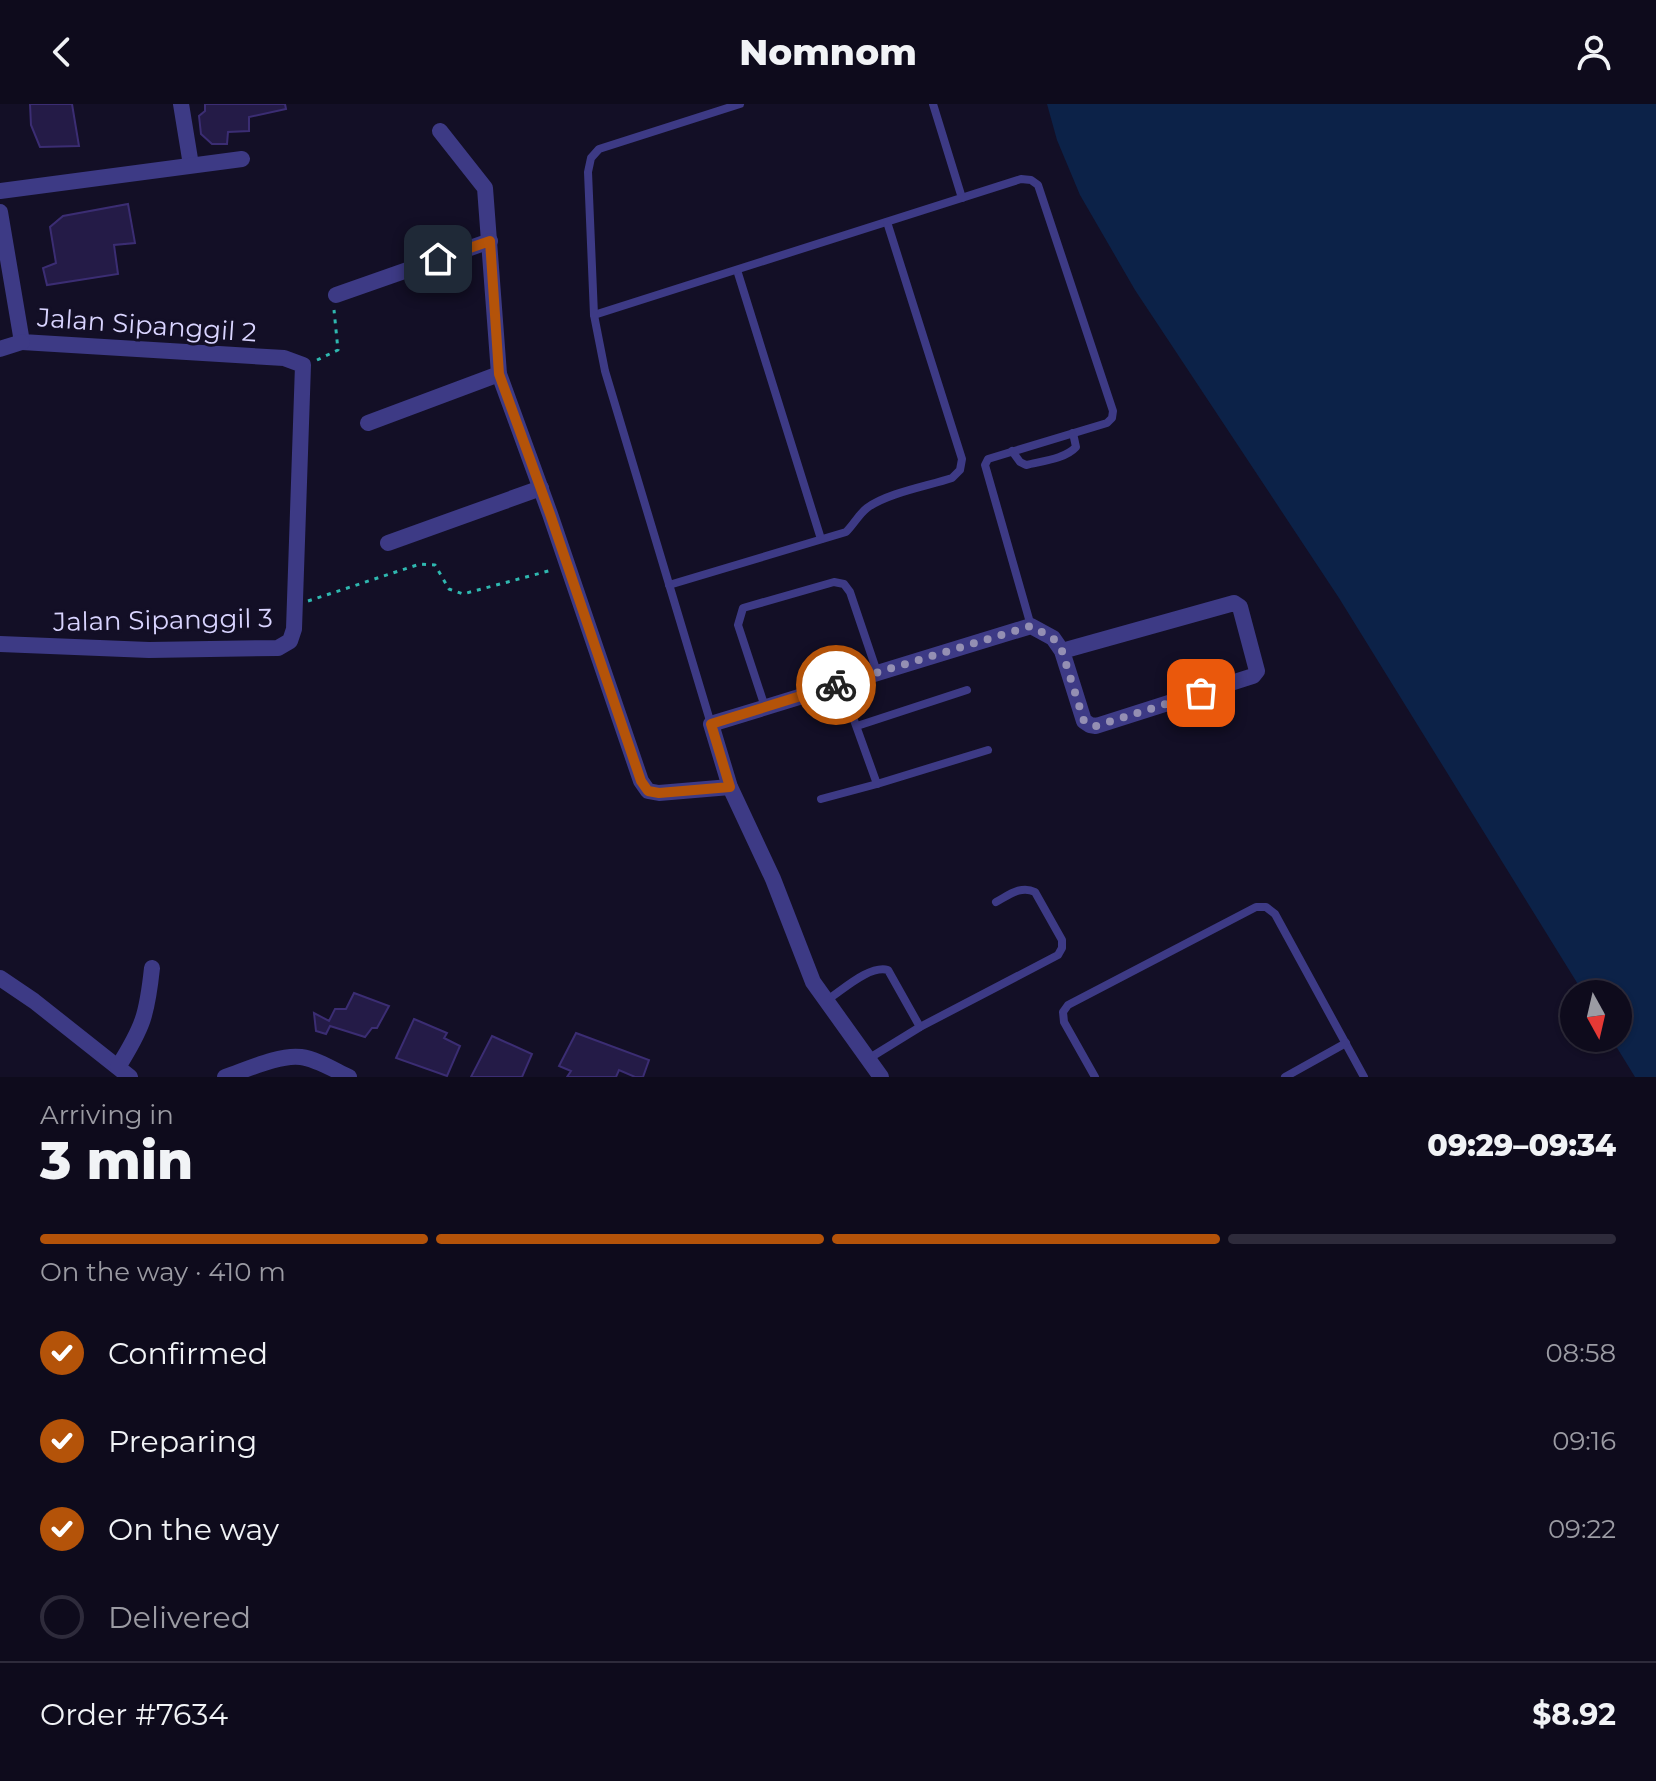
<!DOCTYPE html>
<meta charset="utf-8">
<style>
body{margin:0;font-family:Montserrat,sans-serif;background:#1c1929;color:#f1f3f6;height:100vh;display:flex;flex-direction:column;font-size:30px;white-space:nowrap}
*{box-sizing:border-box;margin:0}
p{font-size:26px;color:#9b9ba3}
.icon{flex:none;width:44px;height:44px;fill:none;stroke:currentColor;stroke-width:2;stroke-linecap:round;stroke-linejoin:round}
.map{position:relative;height:973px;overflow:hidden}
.details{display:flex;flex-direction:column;background:#0e0b1c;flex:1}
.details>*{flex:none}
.needle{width:52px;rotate:172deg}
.buttons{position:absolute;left:1560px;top:876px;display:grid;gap:16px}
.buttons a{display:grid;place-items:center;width:72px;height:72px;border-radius:50%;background:#0e0b1c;box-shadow:0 2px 6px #0004,0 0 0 2px #2e2b3b;font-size:40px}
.pin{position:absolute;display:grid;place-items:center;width:68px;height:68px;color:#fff;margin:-34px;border-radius:16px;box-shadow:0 4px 12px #0006}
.courier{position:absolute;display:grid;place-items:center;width:80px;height:80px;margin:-40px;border:6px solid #b45309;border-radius:50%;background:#fff;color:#222;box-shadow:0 2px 10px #0007}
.headline em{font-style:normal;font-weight:800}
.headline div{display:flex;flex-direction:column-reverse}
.headline{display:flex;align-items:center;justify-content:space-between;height:136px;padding:0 40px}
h1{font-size:52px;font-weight:800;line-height:60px}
.bar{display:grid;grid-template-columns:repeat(4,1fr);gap:12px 8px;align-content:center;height:96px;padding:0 40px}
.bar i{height:10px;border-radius:6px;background:#2e2b3b}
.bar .on{background:#b45309}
.bar p{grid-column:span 4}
.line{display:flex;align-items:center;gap:20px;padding:0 40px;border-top:2px solid #2e2b3b}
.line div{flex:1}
ol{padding:0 40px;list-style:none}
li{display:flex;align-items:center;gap:24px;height:88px}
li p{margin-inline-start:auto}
li .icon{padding:8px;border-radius:50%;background:#b45309;color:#fff;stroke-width:4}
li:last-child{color:#9b9ba3}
li i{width:44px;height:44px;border:4px solid #2e2b3b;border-radius:50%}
header{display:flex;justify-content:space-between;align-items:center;height:104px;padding:0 40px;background:#0e0b1c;font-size:36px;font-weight:800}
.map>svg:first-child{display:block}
.water{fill:#0c2248}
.building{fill:#241b47;stroke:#3b2d73;stroke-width:2}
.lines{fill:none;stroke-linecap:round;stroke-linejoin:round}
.path{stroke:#2fb8b0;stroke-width:3;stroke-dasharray:4 6;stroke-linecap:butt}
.lane{stroke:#3d3a85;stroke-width:8}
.street{stroke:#3d3a85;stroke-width:16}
.done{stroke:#948fb3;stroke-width:8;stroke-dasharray:0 14.4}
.route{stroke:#b45309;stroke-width:10}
.labels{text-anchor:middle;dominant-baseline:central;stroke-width:6;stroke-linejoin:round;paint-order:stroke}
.street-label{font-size:26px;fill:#d9d4ff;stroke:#130f26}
</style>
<header><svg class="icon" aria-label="back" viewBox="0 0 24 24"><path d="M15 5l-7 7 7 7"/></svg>Nomnom<svg class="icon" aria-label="person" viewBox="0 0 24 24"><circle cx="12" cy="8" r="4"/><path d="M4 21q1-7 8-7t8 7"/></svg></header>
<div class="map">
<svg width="1656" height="973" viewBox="0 0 1656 973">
<rect width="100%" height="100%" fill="#130f26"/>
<polygon class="water" points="1047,0 1656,0 1656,973 1635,973 1611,934 1618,934 1618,890 1584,890 1339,494 1135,186 1080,91 1057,36"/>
<g class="building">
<polygon points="30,0 72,0 79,42 40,43 31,21"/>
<polygon points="205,0 285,0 286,5 249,13 249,27 228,28 227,40 212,40 201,30 199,12 205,7"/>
<polygon points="128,100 135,139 114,141 118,170 47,181 43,164 56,159 50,123 63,112"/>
<polygon points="354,889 389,902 377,924 372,924 365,933 330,922 326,930 316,927 314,909 329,917 335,905 346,905"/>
<polygon points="414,915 447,929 444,934 460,942 447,972 396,954"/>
<polygon points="576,929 649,956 643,973 635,973 619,966 616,973 567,973 571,967 559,962"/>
<polygon points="492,932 532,950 522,973 471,973"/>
</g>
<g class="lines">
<g class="path">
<polyline points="317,256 338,246 334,206"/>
<polyline points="308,497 420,460 435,461 449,485 463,490 552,466"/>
</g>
<g class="lane">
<polyline points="933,0 962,94"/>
<polyline points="737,166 821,435"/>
<polyline points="594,211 1021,75 1031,76 1038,81 1113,307 1112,314 1107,319 988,355 985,361 1031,522"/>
<path d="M 1012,347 L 1020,358 L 1026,361 C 1042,357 1065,355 1076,343 L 1073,329"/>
<path d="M 669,481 L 846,428 C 854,420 859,410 867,404 C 887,389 928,382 952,374 L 960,366 L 962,355 L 887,118"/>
<polyline points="841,580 877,680 988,646"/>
<polyline points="765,603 738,521 743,504 834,478 844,480 850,488 877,568"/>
<polyline points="711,620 605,267 594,211 588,68 591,54 599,45 740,0"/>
<polyline points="857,622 967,586"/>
<polyline points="821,695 877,680"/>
<path d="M 827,896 C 843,886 869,861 888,866 L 920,923"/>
<path d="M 868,955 L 920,923 L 1058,851 L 1062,844 L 1062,836 L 1035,788 C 1021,781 1009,791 996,798"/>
<polyline points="1095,973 1064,918 1063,908 1068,901 1256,803 1266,803 1275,810 1364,973"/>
<polyline points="1285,973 1346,939"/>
</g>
<g class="street">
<polyline points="181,0 191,61"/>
<polyline points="440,27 485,84 499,270 550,410 641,677 648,687 659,689 730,683"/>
<polyline points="0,87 242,55"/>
<polyline points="0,108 22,238 284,254 303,261 294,525 290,537 278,544 149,546 0,540"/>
<polyline points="336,191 490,137"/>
<polyline points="0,245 22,238"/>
<polyline points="368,319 499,270"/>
<polyline points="388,439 541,384"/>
<polyline points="0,874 34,897 130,973"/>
<path d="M 118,963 C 143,923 147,911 152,864"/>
<path d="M 225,973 C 246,966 280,950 301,953 C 317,955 334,966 349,973"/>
<polyline points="881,973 813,878 773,775 730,683 711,620 1031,522 1053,534 1062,547 1084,617 1090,621 1096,622 1253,572 1257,567 1240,503 1234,499 1062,547"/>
</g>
</g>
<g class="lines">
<polyline class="done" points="836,581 1031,522 1053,534 1062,547 1084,617 1096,622 1201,589"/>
<polyline class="route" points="438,155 490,137 499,270 550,410 641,677 648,687 659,689 730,683 711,620 836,581"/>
</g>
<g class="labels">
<g class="street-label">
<text transform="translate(147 221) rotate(4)">Jalan Sipanggil 2</text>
<text transform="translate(163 516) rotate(-1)">Jalan Sipanggil 3</text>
</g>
</g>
</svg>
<div class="buttons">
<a><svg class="needle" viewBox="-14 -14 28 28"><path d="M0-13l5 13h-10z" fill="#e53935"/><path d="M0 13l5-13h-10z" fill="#9b9ba3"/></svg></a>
</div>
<div class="pin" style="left:1201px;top:589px;background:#ea580c"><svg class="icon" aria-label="bag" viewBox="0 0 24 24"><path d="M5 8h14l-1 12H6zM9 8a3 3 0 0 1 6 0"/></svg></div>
<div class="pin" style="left:438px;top:155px;background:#1f2937"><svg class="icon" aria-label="home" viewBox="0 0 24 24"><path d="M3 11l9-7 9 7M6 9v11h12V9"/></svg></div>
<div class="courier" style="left:836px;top:581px"><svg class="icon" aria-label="bike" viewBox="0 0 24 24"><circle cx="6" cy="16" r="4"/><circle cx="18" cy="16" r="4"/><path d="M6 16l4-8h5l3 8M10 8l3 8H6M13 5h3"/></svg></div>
</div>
<section class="details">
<div class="headline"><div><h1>3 min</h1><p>Arriving in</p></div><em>09:29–09:34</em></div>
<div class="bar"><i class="on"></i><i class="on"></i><i class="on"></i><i></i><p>On the way · 410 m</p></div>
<ol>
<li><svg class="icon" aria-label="check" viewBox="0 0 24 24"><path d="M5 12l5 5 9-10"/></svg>Confirmed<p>08:58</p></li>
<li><svg class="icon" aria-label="check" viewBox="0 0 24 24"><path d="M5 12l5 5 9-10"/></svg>Preparing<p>09:16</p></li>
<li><svg class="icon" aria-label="check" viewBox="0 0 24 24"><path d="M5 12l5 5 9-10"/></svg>On the way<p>09:22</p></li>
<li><i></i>Delivered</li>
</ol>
<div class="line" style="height:104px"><div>Order #7634</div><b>$8.92</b></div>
</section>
